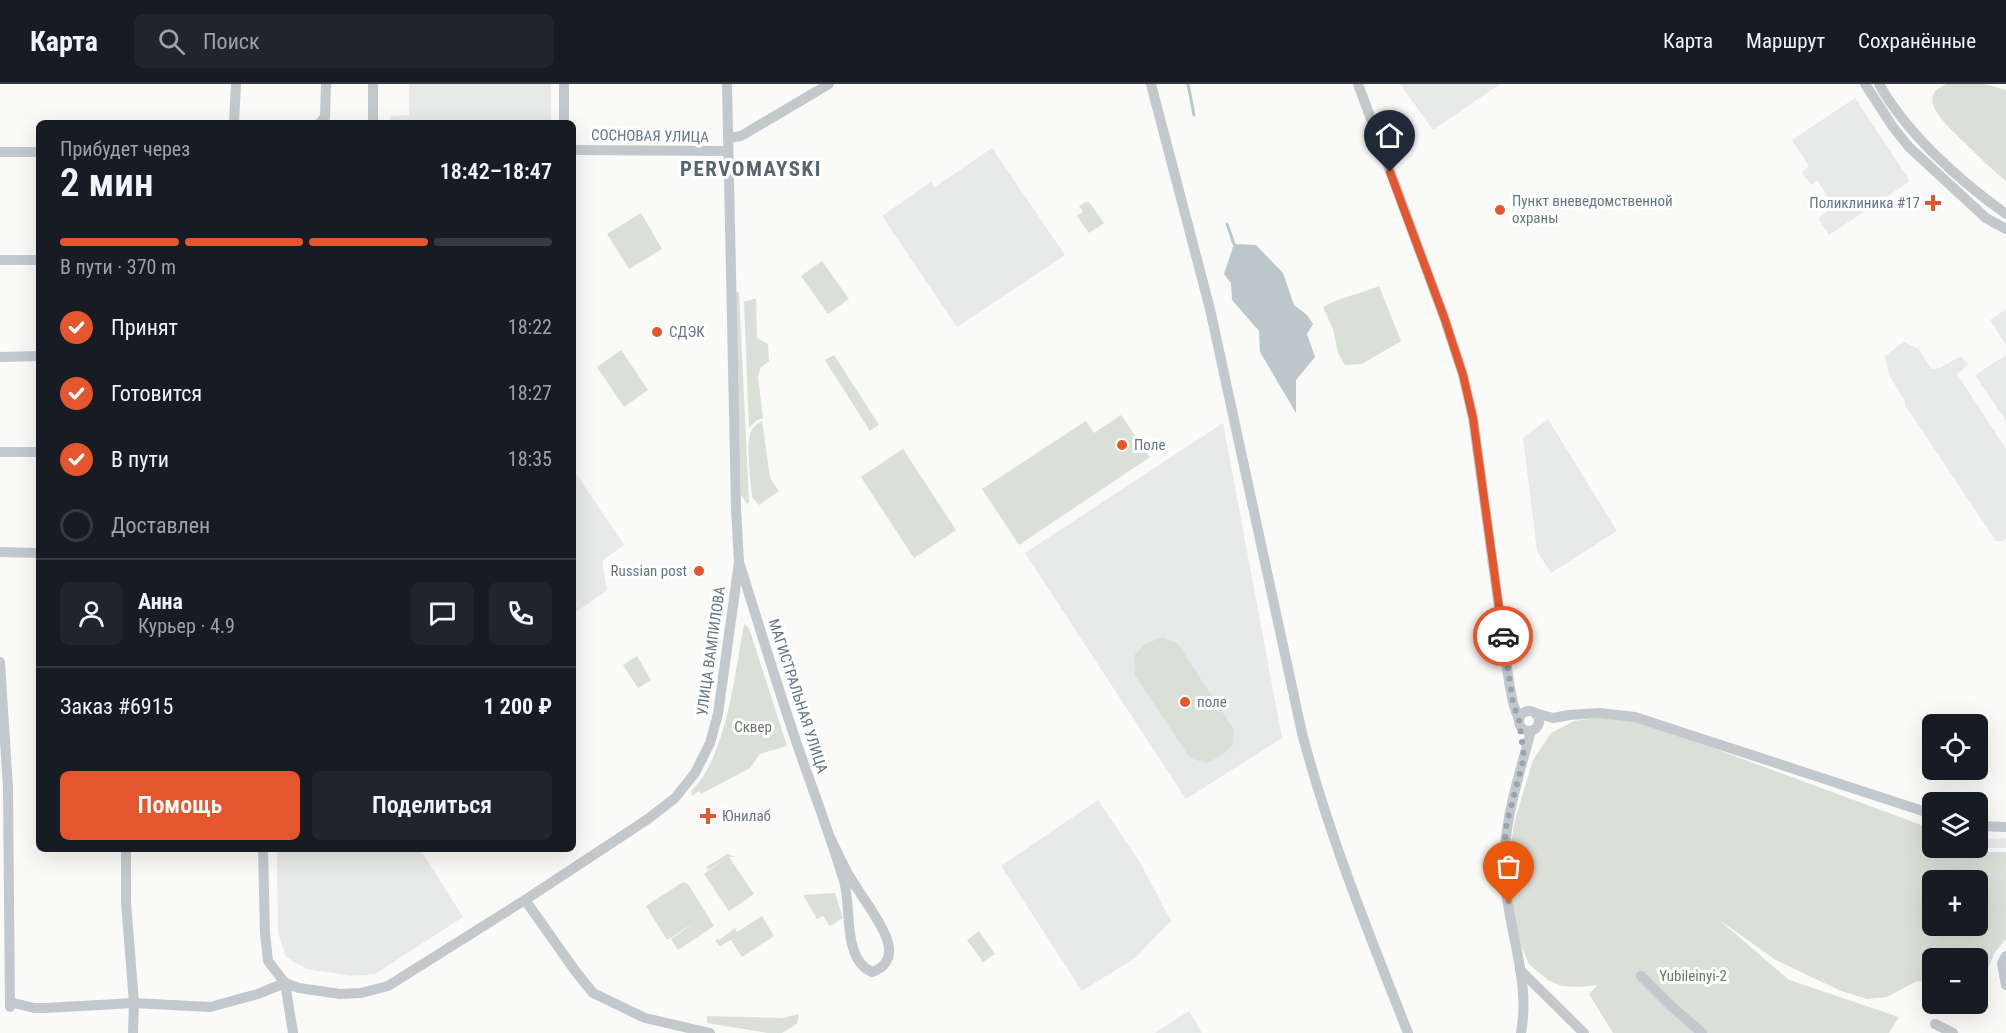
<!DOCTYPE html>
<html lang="ru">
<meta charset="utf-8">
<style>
body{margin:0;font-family:"Roboto Condensed",sans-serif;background:#20242c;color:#f1f3f6;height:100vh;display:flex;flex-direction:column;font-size:22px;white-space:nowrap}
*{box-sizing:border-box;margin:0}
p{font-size:20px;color:#9ea1a6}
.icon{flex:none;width:33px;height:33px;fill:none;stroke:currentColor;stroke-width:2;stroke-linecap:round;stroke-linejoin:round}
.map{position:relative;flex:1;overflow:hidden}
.details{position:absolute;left:36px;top:36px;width:540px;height:732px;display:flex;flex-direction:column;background:#171b24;border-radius:9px;box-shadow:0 6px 24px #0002}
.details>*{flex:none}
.tools{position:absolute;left:1922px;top:630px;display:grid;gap:12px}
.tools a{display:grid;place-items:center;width:66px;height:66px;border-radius:9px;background:#171b24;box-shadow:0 6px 24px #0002;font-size:30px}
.pin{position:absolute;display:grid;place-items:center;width:51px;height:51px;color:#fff;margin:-62px -26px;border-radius:50% 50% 50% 0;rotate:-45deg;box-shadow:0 0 6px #0007}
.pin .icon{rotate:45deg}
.courier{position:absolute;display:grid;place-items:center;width:60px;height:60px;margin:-30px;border:4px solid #e4572e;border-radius:50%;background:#fff;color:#222;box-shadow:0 2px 8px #0007}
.summary em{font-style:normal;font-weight:600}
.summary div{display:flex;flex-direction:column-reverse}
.summary{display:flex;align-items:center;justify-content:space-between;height:102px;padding:0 24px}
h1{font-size:39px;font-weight:600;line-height:45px}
.bar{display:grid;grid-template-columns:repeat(4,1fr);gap:9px 6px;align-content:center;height:72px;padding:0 24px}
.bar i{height:8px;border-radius:4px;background:#363941}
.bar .current{background:#e4572e}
.bar p{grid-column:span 4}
.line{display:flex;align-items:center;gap:15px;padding:0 24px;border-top:2px solid #363941}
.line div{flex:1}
.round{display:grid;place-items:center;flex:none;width:63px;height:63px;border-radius:9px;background:#20242c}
ol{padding:0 24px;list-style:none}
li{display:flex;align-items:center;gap:18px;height:66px}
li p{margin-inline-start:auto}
li .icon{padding:6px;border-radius:50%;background:#e4572e;color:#fff;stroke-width:4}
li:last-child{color:#9ea1a6}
li i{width:33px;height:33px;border:3px solid #363941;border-radius:50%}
.button{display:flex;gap:12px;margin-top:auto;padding:12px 24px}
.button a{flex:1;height:69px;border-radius:9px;background:#e4572e;color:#fff;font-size:24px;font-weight:600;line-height:69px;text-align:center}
.button a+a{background:#20242c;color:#f1f3f6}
header{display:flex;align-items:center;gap:36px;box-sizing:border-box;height:84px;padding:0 30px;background:#171b24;border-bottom:2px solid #363941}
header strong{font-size:28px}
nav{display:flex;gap:33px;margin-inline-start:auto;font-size:21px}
.search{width:420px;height:54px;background:#20242c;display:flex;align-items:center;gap:15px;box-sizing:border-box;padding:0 21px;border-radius:9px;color:#9ea1a6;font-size:22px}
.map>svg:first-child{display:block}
.built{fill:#e8e9e9}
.green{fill:#dadfd7;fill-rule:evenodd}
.water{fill:#bbc7cb}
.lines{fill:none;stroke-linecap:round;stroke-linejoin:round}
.stream{stroke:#bbc7cb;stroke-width:3}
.minor{stroke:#c3c8cc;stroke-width:10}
.done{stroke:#99a4ac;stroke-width:6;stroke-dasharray:0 10.8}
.route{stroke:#e4572e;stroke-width:8}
.poi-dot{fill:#e4572e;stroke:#fff;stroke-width:2}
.labels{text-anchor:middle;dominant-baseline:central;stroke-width:6;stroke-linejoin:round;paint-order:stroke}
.street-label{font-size:15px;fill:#657683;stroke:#fff}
.poi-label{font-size:15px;fill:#657683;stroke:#fff;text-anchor:start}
.park-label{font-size:15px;fill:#687a64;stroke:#fff}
.district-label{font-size:21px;font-weight:bold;letter-spacing:1.5px;fill:#57646e;stroke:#fff}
</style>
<header>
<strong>Карта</strong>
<div class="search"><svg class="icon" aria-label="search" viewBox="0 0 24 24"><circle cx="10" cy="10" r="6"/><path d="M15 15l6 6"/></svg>Поиск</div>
<nav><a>Карта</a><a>Маршрут</a><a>Сохранённые</a></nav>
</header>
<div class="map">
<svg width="2006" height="949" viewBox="0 0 2006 949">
<rect width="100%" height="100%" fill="#fafaf8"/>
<g class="built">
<polygon points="409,0 551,0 551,39 390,39 390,32 409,31"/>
<polygon points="1400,0 1500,0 1433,46"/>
<polygon points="1855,14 1910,97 1829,151 1818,134 1834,123 1818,97 1811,101 1802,88 1809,82 1792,56"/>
<polygon points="992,64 1065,171 957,243 882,132 931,98 935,103"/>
<polygon points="2006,225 2006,261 1990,236"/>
<polygon points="1904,258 1919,265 1931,285 1940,284 1961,272 1968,280 1957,290 2006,365 2006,454 2002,457 1996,457 1905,321 1905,317 1889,291 1885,272"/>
<polygon points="2006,271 2006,337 1975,291"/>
<polygon points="1548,335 1617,447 1551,489 1537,467 1523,354"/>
<polygon points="1223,339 1282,654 1186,715 1025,469"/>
<polygon points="573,385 624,461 602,477 607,506 573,530"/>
<polygon points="1098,716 1141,780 1171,837 1135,874 1082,907 1001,782"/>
<polygon points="2006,754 2006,764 1981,764 1983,755"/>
<polygon points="277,765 420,765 463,833 375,890 351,892 307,885 286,873 278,849"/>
<polygon points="1189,927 1202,949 1155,949"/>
</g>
<g class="green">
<path d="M 1947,0 L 1985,0 L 2006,6 L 2006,97 C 1991,85 1978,72 1964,58 C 1951,44 1911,13 1947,0 Z"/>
<polygon points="1086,118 1089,118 1104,139 1089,149 1077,132 1083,128 1079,122"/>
<polygon points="641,129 662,165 629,185 607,150"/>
<polygon points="822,177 849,215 828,230 801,192"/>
<path d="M 1379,202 L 1401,257 L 1362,280 L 1345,281 L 1338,269 L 1333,245 L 1323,223 C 1340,213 1361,210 1379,202 Z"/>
<polygon points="735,208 739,208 749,418 747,420 741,410"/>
<polygon points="756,214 757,254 768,260 769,277 760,284 758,294 763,334 757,336 749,344 744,218"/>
<polygon points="621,266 648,306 624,323 597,283"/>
<polygon points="834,271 879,341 870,347 825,276"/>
<polygon points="1121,331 1150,373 1019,461 982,405 1086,337 1094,349"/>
<path d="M 762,337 L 770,394 L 779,407 L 759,421 L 752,413 C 751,397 746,366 750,351 C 751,344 756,340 762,337 Z"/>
<polygon points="903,365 956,446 914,474 861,393"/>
<path d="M 744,540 L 749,544 L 787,662 L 760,670 L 750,684 L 701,710 L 699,707 L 692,712 L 691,707 C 727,673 735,588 744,540 Z"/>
<polygon points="1163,553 1178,560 1234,646 1233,661 1221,672 1206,679 1190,674 1135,591 1134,572 1145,560"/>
<polygon points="637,572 651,596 638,604 623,581"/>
<path d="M 1596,634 L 1617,634 L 1656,643 L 1932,745 L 1932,764 L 1976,764 L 1987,768 L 2006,768 L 2006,855 L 1995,868 L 1987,887 L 1977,889 L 1977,874 L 1932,874 L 1932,895 L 1915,898 L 1887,913 L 1867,915 L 1841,907 L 1776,876 L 1718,835 L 1789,896 L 1899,933 L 1889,949 L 1613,949 L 1589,910 L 1598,901 L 1579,903 L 1562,902 L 1548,896 L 1529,880 L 1513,842 L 1507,782 L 1515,736 L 1533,676 L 1551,649 L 1574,637 ZM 1932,796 L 1977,796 L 1977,842 L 1932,842 Z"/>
<polygon points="728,770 735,773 729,773 754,810 729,827 704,790 728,773 708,786 706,783"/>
<polygon points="683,798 688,800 714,842 678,866 671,855 699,836 667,856 646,822"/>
<polygon points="835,809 843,834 830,842 823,832 817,835 803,811"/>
<polygon points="762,832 774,852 742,873 731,856 720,862 715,857 718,854 719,856 735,844 737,848"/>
<polygon points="979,847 995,870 983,878 967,856"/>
<polygon points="799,930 797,940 782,949 768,949 707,939 707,932 783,934"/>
</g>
<polygon class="water" points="1234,160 1256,161 1283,189 1294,221 1307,231 1313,240 1307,250 1315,273 1296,296 1296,329 1260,268 1259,247 1232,216 1231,199 1224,190"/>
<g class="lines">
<g class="stream">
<polyline points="1188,0 1194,31"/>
<polyline points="1227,140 1234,160"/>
</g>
<g class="minor">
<polyline points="564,0 564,39"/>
<path d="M 1151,0 L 1210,225 L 1302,649 C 1329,752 1369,850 1408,949"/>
<polyline points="1358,0 1444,233 1463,291 1473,334 1509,598 1513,619 1519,636"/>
<polyline points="1865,0 1893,43 1909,63 1986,134 2006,145"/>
<path d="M 1879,0 C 1907,50 1960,97 2006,130"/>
<polyline points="234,39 236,0"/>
<polyline points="320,39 325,33 326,0"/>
<polyline points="373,39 373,0"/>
<polyline points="728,54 741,52 829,0"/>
<polyline points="573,66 727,67"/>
<polyline points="0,68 39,68"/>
<polyline points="0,176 39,176"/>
<polyline points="0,273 39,272"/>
<polyline points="0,368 39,368"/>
<polyline points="0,468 39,469"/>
<path d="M 740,481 C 757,535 773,588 791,642 C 808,694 828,744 844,797 C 852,824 842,875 872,888 C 883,884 890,877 889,864 C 887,844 860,811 850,793 C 843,781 837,768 831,755"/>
<polyline points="0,578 8,704 10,923"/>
<circle cx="1529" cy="637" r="10"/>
<polyline points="1535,629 1553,634 1569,631 1599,629 1635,633 1932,730"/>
<polyline points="1977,742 2006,743"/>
<polyline points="126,765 126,818 134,919 133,949"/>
<polyline points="263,765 265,849 268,877 285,899 293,949"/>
<polyline points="525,816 576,888 593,909 645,934 710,949"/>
<polyline points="2006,872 2002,879 2006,901"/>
<polyline points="1520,886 1584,949"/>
<polyline points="1641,892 1670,921 1702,949"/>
<polyline points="285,899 299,904 340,910 361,909 388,902 525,816 648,735 675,714 695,689 710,659 718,630 739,478 736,424 727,0"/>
<polyline points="10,918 34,924 45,924 134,919 210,923 258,910 285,899"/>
<polyline points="1935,940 1953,949"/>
<path d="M 1521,949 C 1531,897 1508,846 1505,795 C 1501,744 1518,696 1531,647"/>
</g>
</g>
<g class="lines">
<polyline class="done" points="1503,552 1513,619 1519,636 1524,673 1507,738 1504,762 1505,796 1509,819"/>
<polyline class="route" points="1390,88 1444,233 1463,291 1473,334 1503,552"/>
</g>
<g class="poi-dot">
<path d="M1930 110h6v6h6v6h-6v6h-6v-6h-6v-6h6z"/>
<circle cx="1500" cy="126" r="6"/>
<circle cx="657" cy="248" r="6"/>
<circle cx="1122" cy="361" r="6"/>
<circle cx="699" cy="487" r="6"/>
<circle cx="1185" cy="618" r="6"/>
<path d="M705 723h6v6h6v6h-6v6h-6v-6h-6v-6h6z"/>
</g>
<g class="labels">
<g class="street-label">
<text transform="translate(650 52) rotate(1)">СОСНОВАЯ УЛИЦА</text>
<text transform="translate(711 567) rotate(-82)">УЛИЦА ВАМПИЛОВА</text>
<text transform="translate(798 612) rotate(72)">МАГИСТРАЛЬНАЯ УЛИЦА</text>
</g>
<g class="poi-label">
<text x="1512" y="117">Пункт вневедомственной<tspan x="1512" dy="17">охраны</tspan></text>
<text x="1920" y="119" text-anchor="end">Поликлиника #17</text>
<text x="669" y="248">СДЭК</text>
<text x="1134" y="361">Поле</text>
<text x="687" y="487" text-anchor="end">Russian post</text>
<text x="1197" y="618">поле</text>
<text x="722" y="732">Юнилаб</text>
</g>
<g class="park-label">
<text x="753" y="643">Сквер</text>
<text x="1693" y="892">Yubileinyi-2</text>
</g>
<g class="district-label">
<text x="751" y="85">PERVOMAYSKI</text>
</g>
</g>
</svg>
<div class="tools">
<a><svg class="icon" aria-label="locate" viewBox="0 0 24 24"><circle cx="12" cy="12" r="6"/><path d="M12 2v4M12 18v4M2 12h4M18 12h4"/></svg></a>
<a><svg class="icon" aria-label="layers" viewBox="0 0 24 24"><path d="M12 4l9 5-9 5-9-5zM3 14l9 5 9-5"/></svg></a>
<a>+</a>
<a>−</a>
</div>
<div class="pin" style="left:1509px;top:819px;background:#ea580c"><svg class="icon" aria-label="bag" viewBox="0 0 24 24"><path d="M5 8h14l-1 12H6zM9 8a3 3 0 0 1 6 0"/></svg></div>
<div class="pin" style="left:1390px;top:88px;background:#1f2937"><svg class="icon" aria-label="home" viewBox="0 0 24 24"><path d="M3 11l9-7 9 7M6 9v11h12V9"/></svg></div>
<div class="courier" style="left:1503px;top:552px"><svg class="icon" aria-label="car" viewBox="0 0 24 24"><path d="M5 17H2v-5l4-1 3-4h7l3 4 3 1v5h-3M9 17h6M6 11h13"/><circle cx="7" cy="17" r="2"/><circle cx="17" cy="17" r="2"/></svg></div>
<section class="details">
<div class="summary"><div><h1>2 мин</h1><p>Прибудет через</p></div><em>18:42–18:47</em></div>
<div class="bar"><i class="current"></i><i class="current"></i><i class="current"></i><i></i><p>В пути · 370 m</p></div>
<ol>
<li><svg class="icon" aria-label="check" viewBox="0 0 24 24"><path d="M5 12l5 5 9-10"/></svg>Принят<p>18:22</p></li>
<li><svg class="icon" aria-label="check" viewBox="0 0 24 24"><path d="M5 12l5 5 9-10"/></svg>Готовится<p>18:27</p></li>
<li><svg class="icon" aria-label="check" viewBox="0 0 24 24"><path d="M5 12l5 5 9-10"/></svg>В пути<p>18:35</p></li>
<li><i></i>Доставлен</li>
</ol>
<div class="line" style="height:108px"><a class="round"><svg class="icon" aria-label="person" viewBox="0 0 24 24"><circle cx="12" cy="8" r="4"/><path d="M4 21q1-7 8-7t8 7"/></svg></a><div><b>Анна</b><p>Курьер · 4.9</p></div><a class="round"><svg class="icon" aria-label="chat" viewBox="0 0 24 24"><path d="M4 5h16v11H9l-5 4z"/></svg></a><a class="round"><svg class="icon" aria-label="phone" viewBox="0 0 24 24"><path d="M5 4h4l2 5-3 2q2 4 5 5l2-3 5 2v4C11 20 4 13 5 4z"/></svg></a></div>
<div class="line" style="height:78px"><div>Заказ #6915</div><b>1 200 ₽</b></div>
<div class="button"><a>Помощь</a><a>Поделиться</a></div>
</section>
</div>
